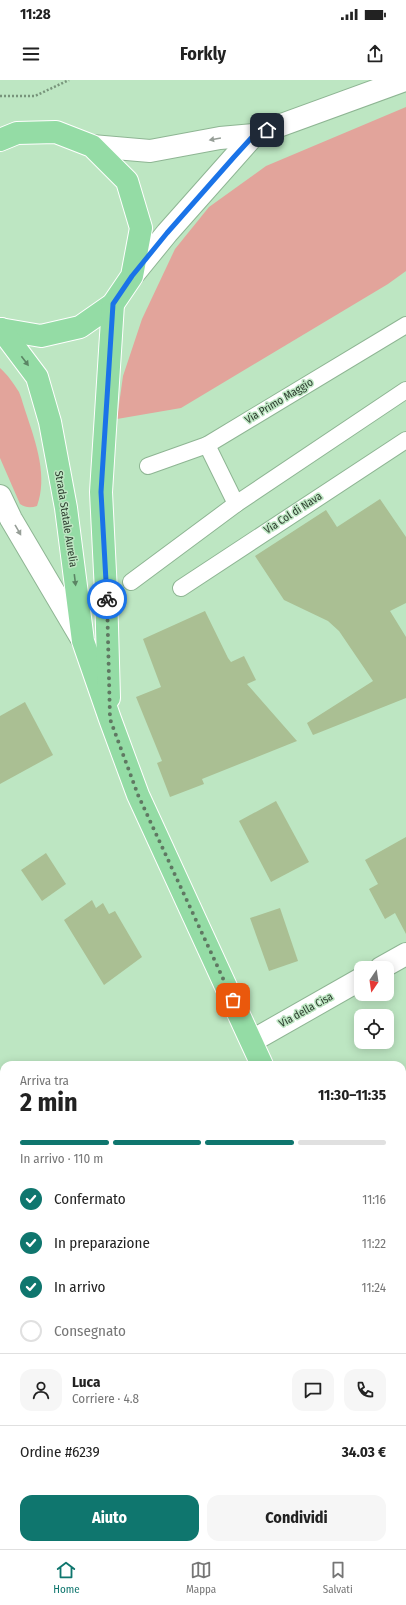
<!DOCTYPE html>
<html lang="it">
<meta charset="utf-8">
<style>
body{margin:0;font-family:"Fira Sans Condensed",sans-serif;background:#f6f6f6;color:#222;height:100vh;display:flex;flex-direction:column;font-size:15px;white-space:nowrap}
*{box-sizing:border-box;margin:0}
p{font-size:13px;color:#767676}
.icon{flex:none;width:22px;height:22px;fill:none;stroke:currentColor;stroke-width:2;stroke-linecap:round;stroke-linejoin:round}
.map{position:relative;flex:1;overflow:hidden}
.details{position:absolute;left:0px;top:981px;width:406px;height:488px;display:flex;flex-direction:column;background:#fff;border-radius:12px 12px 0 0;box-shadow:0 2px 10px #0003}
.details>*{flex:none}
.needle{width:26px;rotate:193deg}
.tools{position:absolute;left:354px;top:881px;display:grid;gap:8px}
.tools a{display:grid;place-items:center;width:40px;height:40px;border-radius:8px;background:#fff;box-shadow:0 2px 10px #0003;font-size:20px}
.pin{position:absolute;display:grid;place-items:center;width:34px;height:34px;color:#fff;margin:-17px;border-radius:8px;box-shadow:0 2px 6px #0006}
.courier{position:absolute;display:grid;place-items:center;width:40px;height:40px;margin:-20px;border:3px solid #1a73e8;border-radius:50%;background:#fff;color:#222;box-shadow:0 1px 5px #0007}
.summary em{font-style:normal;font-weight:700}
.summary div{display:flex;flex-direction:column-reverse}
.summary{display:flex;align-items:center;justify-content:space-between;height:68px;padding:0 20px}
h1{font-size:26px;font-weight:700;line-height:30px}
.bar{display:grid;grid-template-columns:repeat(4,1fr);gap:6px 4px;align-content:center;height:48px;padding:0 20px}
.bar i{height:5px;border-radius:3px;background:#e0e0e0}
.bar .active{background:#0f766e}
.bar p{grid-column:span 4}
.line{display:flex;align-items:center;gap:10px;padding:0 20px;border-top:1px solid #e0e0e0}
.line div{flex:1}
.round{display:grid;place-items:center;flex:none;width:42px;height:42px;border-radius:12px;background:#f6f6f6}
ol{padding:0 20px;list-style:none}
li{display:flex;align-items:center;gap:12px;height:44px}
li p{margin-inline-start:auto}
li .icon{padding:4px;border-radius:50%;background:#0f766e;color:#fff;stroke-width:4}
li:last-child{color:#767676}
li i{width:22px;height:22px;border:2px solid #e0e0e0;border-radius:50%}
.action{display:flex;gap:8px;margin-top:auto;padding:8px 20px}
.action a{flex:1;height:46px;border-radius:12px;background:#0f766e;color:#fff;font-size:16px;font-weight:700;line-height:46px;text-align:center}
.action a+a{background:#f6f6f6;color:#222}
.status{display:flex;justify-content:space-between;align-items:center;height:28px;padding:0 20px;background:#fff;direction:ltr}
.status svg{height:11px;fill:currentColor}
header{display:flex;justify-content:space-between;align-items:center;height:52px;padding:0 20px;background:#fff;font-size:18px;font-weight:700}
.tabs{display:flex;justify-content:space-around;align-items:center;height:56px;border-top:1px solid #e0e0e0;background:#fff;font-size:11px;color:#767676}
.tabs a{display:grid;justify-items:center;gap:2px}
.tabs .active{color:#0f766e}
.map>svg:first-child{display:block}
.green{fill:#e2a49b}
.building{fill:#aabf93}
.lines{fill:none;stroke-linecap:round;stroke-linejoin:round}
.lane-casing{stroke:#8eb593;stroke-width:18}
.street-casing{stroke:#8eb593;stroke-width:24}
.secondary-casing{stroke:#8eb593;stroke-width:24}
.primary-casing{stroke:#fff;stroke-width:24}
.path{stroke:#78947b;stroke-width:2.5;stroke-dasharray:2 2;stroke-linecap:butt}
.lane{stroke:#fff;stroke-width:16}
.street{stroke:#fff;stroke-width:22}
.secondary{stroke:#fff;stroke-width:22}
.primary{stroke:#94dca5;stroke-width:22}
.rail{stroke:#405342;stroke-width:3}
.oneway{fill:#969e97}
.oneway2{fill:#5b8564}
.done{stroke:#5f7862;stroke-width:4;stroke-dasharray:0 7.2}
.route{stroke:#1a73e8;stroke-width:5}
.labels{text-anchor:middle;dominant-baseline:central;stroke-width:3;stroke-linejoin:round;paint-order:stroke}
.street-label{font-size:11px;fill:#2d3d2f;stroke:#bde6c2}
</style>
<div class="status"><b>11:28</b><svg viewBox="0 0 49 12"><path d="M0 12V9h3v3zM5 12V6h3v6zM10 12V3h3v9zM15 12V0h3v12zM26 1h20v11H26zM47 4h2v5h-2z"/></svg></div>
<header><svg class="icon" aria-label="menu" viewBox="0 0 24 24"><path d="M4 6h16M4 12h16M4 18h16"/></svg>Forkly<svg class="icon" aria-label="share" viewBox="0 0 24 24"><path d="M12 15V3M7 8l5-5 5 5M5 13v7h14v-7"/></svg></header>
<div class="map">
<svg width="406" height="1469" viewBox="0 0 406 1469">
<rect width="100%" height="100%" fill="#bde6c2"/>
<g class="green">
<polygon points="406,27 406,191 388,204 181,328 117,339 123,296 142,239 175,169 209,127 266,86"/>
<path d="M 0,288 C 7,294 14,304 19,312 C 22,319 24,328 27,336 C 36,363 48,397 37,426 C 31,428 26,428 20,424 L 0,378 Z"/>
</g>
<g class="building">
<polygon points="380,419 406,457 406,523 390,531 406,557 406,618 313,655 307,643 373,601 339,551 328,541 284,520 255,476 326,430 337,447"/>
<polygon points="205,531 228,578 231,582 244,576 256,600 247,604 297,661 202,699 204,704 170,717 157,683 162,681 136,617 161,607 143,559"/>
<polygon points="25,622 53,675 0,704 0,636"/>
<polygon points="276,721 309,782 271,802 239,741"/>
<polygon points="406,757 406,854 395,833 385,839 369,809 378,804 365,780"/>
<polygon points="46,773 66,804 42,821 21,790"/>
<polygon points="92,820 96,828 103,823 109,834 115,831 142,877 104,905 64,840"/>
<polygon points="280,828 298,881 269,891 250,838"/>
</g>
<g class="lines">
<defs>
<g id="lane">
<polyline points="207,365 236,424"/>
<polyline points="148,386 207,365 406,245"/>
<polyline points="131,502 236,424 406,310"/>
<polyline points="181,508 406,360"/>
</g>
<g id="street">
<polyline points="381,888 406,874"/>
<polyline points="252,961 361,899"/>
</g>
<g id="secondary">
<polyline points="92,66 150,71 220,58 254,55 405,0"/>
<polyline points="132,196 167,153 254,55"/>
<polyline points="0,416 11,439 83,561"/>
</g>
<g id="primary">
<polyline points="0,60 17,53 56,52 92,66 127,101 141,148 132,196 113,224 80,247 41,256 0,249"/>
<polyline points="1,249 37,297 50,342 66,428 83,561 110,639 138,715 262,985"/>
<polyline points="109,618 106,512 101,412 113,224"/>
<polyline points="402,1305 406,1314"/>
</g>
</defs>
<use href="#lane" class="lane-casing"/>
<use href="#street" class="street-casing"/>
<use href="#secondary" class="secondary-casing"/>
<use href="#primary" class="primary-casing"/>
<polyline class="path" points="0,16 35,16 69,0"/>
<use href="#lane" class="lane"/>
<use href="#street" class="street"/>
<use href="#secondary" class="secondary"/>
<use href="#primary" class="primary"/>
<g class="rail">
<polyline points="0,1388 4,1395"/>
<polyline points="0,1422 4,1429"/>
<polyline points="26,1465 29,1469"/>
<polyline points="48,1465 50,1469"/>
</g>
</g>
<defs><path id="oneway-solid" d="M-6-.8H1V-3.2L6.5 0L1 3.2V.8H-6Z"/></defs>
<g class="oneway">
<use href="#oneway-solid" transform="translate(215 59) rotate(170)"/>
<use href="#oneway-solid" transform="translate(18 450) rotate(60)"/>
</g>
<g class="oneway2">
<use href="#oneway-solid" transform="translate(25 281) rotate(53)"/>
<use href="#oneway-solid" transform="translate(75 500) rotate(83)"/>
</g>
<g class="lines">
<polyline class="done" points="107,519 110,639 138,715 233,920"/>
<polyline class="route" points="107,519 101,412 113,224 132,196 167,153 234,77 254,55 267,50"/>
</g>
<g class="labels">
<g class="street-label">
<text transform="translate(279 321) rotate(-31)">Via Primo Maggio</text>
<text transform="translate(293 433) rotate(-33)">Via Col di Nava</text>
<text transform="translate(66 439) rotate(81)">Strada Statale Aurelia</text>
<text transform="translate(306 930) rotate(-29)">Via della Cisa</text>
</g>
</g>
</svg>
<div class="tools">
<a><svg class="needle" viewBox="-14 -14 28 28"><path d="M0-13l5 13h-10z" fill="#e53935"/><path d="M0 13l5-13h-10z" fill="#767676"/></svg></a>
<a><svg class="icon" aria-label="locate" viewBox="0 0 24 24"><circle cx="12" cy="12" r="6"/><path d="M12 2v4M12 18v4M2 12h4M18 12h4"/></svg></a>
</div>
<div class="pin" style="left:233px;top:920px;background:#ea580c"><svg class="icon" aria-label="bag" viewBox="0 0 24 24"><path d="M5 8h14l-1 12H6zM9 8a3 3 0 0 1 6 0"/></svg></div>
<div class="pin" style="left:267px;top:50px;background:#1f2937"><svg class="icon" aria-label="home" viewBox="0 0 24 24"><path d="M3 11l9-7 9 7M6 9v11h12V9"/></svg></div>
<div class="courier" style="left:107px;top:519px"><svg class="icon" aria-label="bike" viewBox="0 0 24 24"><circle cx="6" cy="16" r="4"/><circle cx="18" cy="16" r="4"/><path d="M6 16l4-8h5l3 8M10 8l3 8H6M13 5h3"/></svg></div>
<section class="details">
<div class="summary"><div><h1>2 min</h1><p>Arriva tra</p></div><em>11:30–11:35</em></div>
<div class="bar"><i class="active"></i><i class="active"></i><i class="active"></i><i></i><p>In arrivo · 110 m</p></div>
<ol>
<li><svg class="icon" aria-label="check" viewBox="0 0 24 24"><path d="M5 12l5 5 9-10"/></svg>Confermato<p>11:16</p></li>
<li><svg class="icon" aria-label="check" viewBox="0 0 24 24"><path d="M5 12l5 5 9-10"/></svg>In preparazione<p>11:22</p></li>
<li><svg class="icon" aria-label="check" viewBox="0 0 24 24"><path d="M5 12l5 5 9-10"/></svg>In arrivo<p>11:24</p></li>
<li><i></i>Consegnato</li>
</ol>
<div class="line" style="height:72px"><a class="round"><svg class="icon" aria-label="person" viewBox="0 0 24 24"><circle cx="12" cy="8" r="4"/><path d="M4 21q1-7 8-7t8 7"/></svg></a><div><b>Luca</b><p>Corriere · 4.8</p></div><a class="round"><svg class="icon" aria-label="chat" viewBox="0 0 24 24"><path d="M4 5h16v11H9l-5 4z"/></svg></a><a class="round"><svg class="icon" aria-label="phone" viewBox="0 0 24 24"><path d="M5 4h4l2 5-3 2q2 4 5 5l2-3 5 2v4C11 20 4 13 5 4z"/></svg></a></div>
<div class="line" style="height:52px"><div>Ordine #6239</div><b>34.03 €</b></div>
<div class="action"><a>Aiuto</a><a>Condividi</a></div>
</section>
</div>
<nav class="tabs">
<a class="active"><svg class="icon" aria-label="home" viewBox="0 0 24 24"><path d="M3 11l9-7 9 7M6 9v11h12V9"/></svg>Home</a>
<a><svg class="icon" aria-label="map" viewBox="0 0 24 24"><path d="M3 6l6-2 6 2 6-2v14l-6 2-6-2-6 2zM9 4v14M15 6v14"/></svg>Mappa</a>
<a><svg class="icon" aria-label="saved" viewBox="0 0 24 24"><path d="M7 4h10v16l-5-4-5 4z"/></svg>Salvati</a>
</nav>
